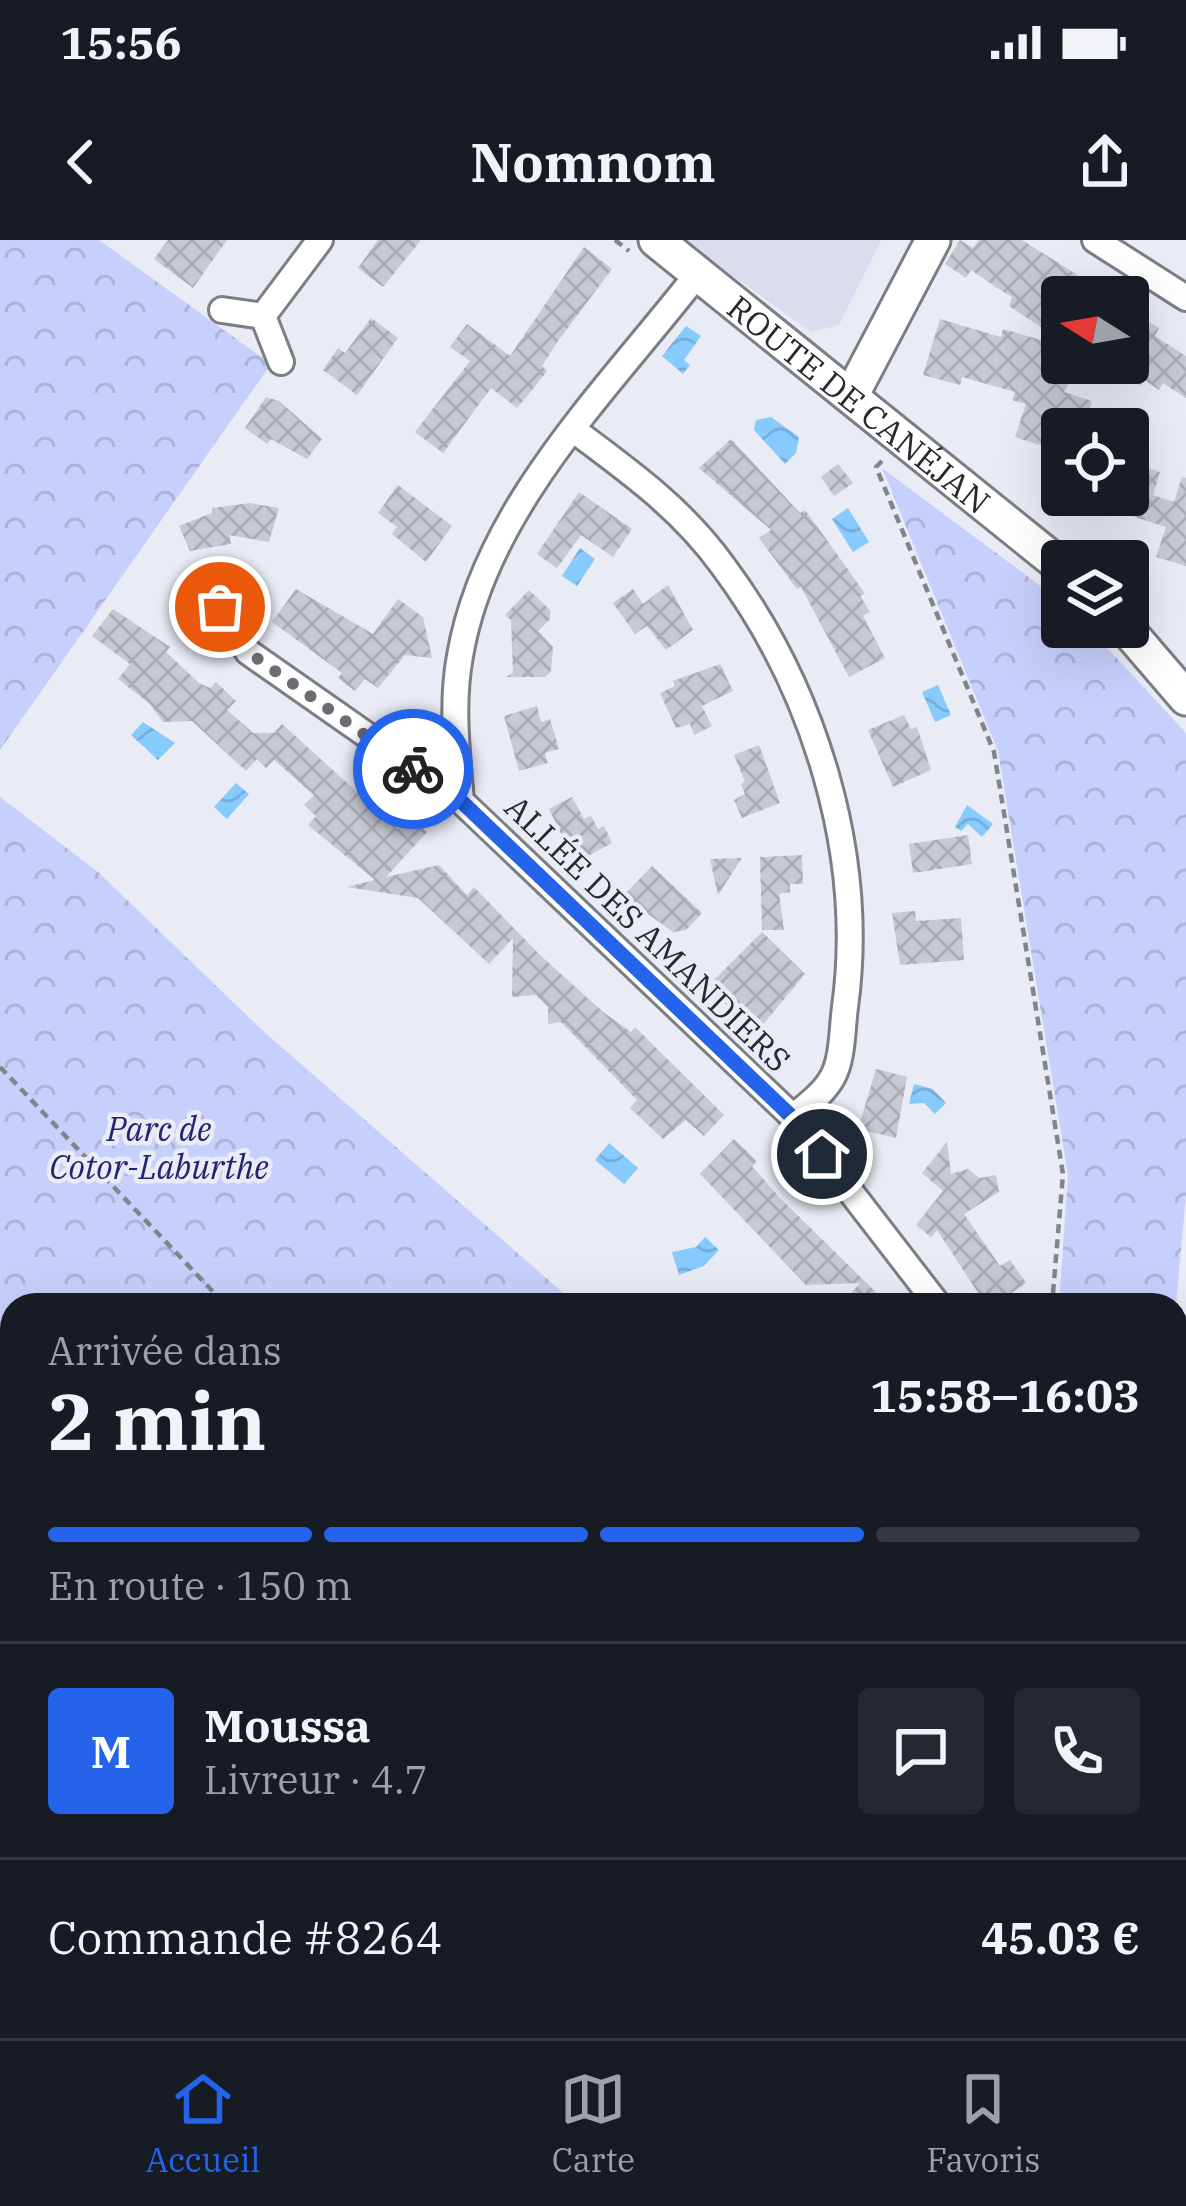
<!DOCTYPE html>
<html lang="fr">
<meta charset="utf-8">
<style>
body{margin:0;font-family:"IBM Plex Serif",serif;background:#242831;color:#f1f3f6;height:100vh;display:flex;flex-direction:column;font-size:45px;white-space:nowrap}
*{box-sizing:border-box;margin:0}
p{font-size:39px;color:#9ea1a6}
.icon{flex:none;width:66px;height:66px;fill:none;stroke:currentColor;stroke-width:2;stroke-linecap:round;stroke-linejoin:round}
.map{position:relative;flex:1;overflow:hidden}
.drawer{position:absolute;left:0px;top:1053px;width:1188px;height:747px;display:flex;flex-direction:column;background:#171b24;border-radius:36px 36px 0 0;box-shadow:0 12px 48px #0002}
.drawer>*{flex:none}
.needle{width:78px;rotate:281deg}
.buttons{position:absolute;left:1041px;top:36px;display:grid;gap:24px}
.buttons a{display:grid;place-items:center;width:108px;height:108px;border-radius:12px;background:#171b24;box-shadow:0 12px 48px #0002;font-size:60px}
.pin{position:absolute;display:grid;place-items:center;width:102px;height:102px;color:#fff;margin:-51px;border:6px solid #fff;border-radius:50%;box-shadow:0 3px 12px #0007}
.courier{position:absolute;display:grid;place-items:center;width:120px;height:120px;margin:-60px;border:9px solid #2563eb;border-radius:50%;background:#fff;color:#222;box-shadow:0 3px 15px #0007}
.overview em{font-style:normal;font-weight:800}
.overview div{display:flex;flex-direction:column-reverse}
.overview{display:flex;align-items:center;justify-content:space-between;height:204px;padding:0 48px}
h1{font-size:78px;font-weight:800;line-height:90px}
.bar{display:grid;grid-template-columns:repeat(4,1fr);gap:18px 12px;align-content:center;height:144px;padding:0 48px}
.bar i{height:15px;border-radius:9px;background:#363941}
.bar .selected{background:#2563eb}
.bar p{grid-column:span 4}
.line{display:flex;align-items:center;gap:30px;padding:0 48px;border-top:3px solid #363941}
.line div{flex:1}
.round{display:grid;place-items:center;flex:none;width:126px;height:126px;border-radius:12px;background:#242831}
.status{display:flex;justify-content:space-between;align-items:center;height:84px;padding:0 60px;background:#171b24;direction:ltr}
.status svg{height:33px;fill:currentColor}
header{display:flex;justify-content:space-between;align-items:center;height:156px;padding:0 48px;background:#171b24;font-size:54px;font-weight:800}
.dock{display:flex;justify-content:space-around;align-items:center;height:168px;border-top:3px solid #363941;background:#171b24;font-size:33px;color:#9ea1a6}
.dock a{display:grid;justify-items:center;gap:6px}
.dock .selected{color:#2563eb}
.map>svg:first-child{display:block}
.built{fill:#d9dded}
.forest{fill:url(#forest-crowns)}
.water{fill:url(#water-waves)}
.building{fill:url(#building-cross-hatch)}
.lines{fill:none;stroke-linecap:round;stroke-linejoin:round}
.street-casing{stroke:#7c7e86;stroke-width:30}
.secondary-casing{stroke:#7c7e86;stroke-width:39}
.path{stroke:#83848b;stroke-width:4.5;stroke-dasharray:9 6;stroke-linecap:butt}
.street{stroke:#fff;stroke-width:24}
.secondary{stroke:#fff;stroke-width:33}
.done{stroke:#6c6d72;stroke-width:12;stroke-dasharray:0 21.6}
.route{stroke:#2563eb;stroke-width:15}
.labels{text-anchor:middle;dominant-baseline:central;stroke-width:9;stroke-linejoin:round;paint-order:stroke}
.street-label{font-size:33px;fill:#28292c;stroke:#e9ebf5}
.park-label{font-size:33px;font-style:italic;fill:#242372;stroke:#e9ebf5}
</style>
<div class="status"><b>15:56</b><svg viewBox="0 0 49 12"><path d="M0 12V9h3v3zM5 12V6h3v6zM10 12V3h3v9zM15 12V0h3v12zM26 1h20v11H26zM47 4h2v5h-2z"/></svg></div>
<header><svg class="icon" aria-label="back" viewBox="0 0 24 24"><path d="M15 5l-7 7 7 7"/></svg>Nomnom<svg class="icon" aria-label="share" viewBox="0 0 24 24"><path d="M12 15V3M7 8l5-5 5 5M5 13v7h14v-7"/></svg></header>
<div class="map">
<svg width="1186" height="1798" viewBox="0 0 1186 1798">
<defs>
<pattern id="forest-crowns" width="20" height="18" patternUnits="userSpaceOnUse" patternTransform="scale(3)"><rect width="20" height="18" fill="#c7d0fc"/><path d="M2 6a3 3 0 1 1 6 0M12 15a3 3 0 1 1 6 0" fill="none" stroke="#abb3d8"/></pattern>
<pattern id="water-waves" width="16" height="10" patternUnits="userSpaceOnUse" patternTransform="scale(3)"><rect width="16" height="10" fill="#86cafe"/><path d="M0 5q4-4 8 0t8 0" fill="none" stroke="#74aeda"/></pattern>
<pattern id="building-cross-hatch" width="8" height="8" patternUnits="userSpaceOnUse" patternTransform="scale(3)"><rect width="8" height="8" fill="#c7c9d3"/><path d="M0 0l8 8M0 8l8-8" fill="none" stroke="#abadb5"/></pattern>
</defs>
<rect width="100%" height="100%" fill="#e9ebf5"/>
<polygon class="built" points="683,0 881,0 839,85 811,92"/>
<g class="forest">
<polygon points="0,0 99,0 271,124 0,510"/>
<polygon points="882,228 1062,362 1062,387 1088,387 1186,493 1186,955 1176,1065 1059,1065 1068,935 998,511"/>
<polygon points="0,557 98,632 262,790 577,1065 12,1065 12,1788 1065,1788 1066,1798 0,1798"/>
<polygon points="1176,1110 1186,1124 1186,1798 1093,1798 1091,1788 1176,1788"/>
</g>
<g class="water">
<polygon points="686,86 701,96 684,120 690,125 683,134 662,116"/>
<polygon points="771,177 799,197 796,213 785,224 754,190 756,180"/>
<polygon points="848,268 869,302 853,312 832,279"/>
<polygon points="580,308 595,319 577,346 562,336"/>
<polygon points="938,445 951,475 935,482 922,452"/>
<polygon points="143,482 175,503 158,520 131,495"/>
<polygon points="236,543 249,554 227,579 214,567"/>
<polygon points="967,565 993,584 982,597 968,584 961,591 955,587"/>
<polygon points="914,844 933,849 946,863 935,874 924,863 909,864"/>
<polygon points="609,903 638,928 624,944 595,920"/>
<polygon points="705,997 719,1010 704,1026 679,1035 672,1012 696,1007"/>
</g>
<g class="building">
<polygon points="168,0 227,0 193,48 154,19"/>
<polygon points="378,0 421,0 383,47 358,28"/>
<polygon points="960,0 973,8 979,0 1022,0 1112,57 1062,57 1062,101 1009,66 1012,57 997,48 971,30 966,38 945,24"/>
<polygon points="584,7 612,29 558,101 542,126 547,131 528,155 517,168 491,148 443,213 415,192 470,121 450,107 467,84 510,116"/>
<polygon points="1128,68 1159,88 1155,96 1186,116 1186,158 1163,143 1159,150 1144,140 1140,146 1120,132 1128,123"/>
<polygon points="371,78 398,98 357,155 323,130 338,108 345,113"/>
<polygon points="940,79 1001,97 1003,89 1062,106 1062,123 1077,130 1064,152 1092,161 1086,182 1068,176 1058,207 1036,204 1015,197 1026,164 1012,160 1015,152 962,137 960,145 923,135"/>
<polygon points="266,157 279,161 322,199 307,219 271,199 267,204 245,188"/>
<polygon points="731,199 800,273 805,270 837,314 865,354 860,356 870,372 863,376 885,418 849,437 801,347 797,349 759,298 771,290 699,228"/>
<polygon points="1128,221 1160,232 1153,255 1174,262 1182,237 1186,238 1186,326 1156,317 1166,287 1078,259 1128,255"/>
<polygon points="838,224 853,243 834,256 821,237"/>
<polygon points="398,245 452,286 426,322 392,294 397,287 378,273"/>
<polygon points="579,252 632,289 613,317 581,295 557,328 537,314"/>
<polygon points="250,263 279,268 269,302 229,295 231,304 190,311 179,286 212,273 212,268"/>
<polygon points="668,345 693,390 666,410 647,386 635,394 613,363 633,349 643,364"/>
<polygon points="296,349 373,394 398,359 423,377 432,418 405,415 378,448 365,439 355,451 338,438 342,433 272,382"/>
<polygon points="529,350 550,370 550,379 538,391 553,407 551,431 545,437 506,437 513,433 511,380 505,375"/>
<polygon points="113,369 170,407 166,412 199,443 210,448 216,442 236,461 227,470 253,493 274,493 282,484 398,589 410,576 427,592 386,637 439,625 467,655 474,647 540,715 603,772 631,792 635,787 724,875 704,896 686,880 663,899 630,868 637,860 561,782 548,784 548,767 536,755 512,757 513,698 489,724 418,658 347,647 375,640 308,585 316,576 304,565 314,555 274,520 266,528 257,519 246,531 192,481 163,482 150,464 118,439 130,424 92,396"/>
<polygon points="720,424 733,451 702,466 712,486 694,495 690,484 676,488 660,453 675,446 673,441"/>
<polygon points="537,466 541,482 550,479 559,509 545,513 548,523 519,531 504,476"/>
<polygon points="904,475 911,489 917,487 931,530 893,547 868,490"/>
<polygon points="759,505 780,563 742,578 734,560 745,554 741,544 745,542 734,515"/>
<polygon points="572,557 584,579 591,576 598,589 604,586 612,603 575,623 549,569"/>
<polygon points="968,595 972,624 913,633 909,604"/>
<polygon points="802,615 803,644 790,644 790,652 779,654 784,690 762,690 760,617"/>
<polygon points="742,618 718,655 710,619"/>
<polygon points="652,626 702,673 686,690 673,692 623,656"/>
<polygon points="915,671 916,681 961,678 964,720 900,725 892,673"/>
<polygon points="762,692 805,734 761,787 743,769 736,775 708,746"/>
<polygon points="876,829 907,837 896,898 858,889"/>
<polygon points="734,899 757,921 752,926 779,957 889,1065 840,1065 860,1043 806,1045 700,934"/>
<polygon points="947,902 951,934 968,929 979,938 996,935 999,952 964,974 1000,1026 1010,1020 1026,1043 1004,1058 1009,1065 986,1065 937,990 931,997 916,985 943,951 922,933"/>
</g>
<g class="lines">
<defs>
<g id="street">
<polyline points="1095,0 1186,58"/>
<path d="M 699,32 C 610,147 485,267 460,416 C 451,464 457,513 461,561 L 793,877 L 938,1065"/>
<polyline points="222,70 263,76 320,0"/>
<polyline points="263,76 281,122"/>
<path d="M 575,191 C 630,232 682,269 723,326 C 814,448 866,614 845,767 C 842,789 843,819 832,838 C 823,854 806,866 793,877"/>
<polyline points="220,367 248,412 461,561"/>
</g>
<g id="secondary">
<path id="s1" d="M 656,0 L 1062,327"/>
<polyline points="851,156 933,0"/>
<polyline points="1125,387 1186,458"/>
</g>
</defs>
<use href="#street" class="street-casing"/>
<use href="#secondary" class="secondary-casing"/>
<g class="path">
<polyline points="615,0 629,11"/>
<polyline points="882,221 876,227 994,512 1063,934 1052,1065"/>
<polyline points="0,827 220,1059"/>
<polyline points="0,1147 12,1160"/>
<polyline points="0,1228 12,1218"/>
<polyline points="750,1788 750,1798"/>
<polyline points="1076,1788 1077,1798"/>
<polyline points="295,1798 317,1788"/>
</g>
<use href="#street" class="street"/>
<use href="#secondary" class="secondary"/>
</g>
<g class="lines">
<polyline class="done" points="220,367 248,412 413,529"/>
<polyline class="route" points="413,529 461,561 793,878 822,914"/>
</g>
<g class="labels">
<g class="street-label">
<text stroke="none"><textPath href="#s1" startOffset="261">ROUTE DE CANÉJAN</textPath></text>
<text transform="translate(648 693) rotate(44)">ALLÉE DES AMANDIERS</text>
</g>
<g class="park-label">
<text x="159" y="888">Parc de<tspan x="159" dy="38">Cotor-Laburthe</tspan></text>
</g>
</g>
</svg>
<div class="buttons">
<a><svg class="needle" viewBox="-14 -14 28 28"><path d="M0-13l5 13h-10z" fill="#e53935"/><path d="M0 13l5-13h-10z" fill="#9ea1a6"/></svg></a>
<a><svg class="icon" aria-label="locate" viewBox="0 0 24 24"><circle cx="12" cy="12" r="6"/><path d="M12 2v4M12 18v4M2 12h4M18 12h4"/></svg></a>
<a><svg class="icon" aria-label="layers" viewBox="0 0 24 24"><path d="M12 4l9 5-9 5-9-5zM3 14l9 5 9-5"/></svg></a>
</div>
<div class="pin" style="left:220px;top:367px;background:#ea580c"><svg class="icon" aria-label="bag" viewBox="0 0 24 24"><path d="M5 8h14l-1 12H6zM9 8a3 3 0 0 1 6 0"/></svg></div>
<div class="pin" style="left:822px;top:914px;background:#1f2937"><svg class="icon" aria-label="home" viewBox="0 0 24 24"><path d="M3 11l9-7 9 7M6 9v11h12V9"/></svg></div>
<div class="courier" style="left:413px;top:529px"><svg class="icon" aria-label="bike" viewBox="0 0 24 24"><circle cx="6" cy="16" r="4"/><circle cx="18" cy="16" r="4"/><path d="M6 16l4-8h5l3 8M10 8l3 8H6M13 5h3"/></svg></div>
<section class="drawer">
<div class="overview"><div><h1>2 min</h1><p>Arrivée dans</p></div><em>15:58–16:03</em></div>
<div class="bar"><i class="selected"></i><i class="selected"></i><i class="selected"></i><i></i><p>En route · 150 m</p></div>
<div class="line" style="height:216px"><b class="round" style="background:#2563eb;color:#fff">M</b><div><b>Moussa</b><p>Livreur · 4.7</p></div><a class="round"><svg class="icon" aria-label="chat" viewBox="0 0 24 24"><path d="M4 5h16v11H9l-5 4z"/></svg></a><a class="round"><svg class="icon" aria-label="phone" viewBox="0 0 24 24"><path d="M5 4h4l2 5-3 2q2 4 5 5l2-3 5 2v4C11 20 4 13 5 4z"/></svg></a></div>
<div class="line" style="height:156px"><div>Commande #8264</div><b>45.03 €</b></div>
</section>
</div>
<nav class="dock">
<a class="selected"><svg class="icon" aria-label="home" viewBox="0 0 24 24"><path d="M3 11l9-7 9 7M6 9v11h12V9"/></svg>Accueil</a>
<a><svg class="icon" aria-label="map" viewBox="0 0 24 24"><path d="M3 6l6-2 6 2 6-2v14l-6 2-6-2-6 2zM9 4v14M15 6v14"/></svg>Carte</a>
<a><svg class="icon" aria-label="saved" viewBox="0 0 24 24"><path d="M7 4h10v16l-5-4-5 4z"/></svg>Favoris</a>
</nav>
